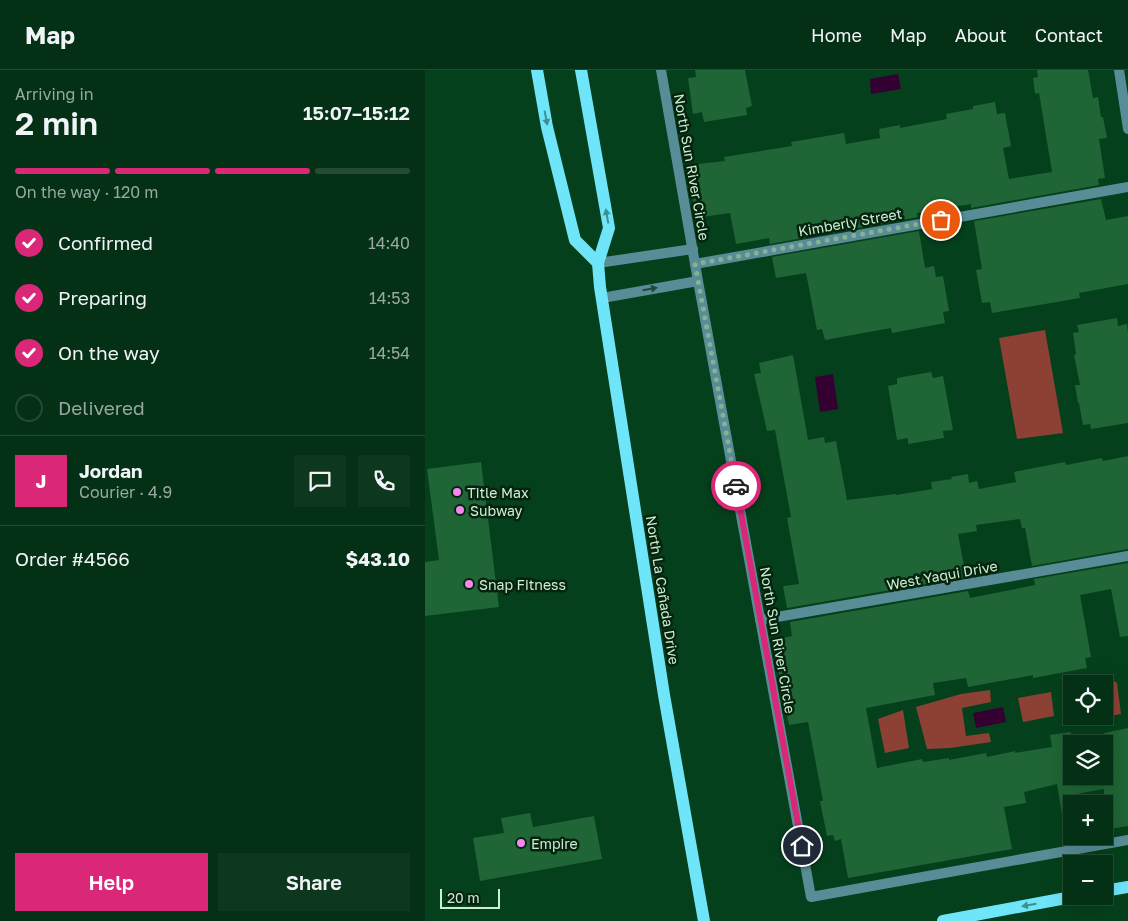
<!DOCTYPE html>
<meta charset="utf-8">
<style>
body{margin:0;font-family:"Golos Text",sans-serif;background:#0d381e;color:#f1f3f6;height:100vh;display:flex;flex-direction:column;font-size:19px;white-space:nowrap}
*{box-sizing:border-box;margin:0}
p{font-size:16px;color:#97a9a0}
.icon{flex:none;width:28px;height:28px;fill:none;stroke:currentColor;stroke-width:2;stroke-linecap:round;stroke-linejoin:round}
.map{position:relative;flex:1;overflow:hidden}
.sheet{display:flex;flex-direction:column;background:#043015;width:425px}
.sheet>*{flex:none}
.buttons{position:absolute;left:638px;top:605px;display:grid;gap:10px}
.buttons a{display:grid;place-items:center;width:50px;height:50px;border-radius:0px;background:#043015;box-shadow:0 5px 20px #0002,0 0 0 1px #254b34;font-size:25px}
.scale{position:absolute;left:15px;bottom:12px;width:60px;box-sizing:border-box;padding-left:5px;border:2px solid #ccefd2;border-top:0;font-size:14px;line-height:18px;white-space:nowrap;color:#ccefd2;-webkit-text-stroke:4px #05230e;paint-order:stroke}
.pin{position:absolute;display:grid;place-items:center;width:42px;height:42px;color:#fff;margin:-21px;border:2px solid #fff;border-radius:50%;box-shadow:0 1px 5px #0007}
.courier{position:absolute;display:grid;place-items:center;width:50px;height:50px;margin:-25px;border:4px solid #db2777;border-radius:50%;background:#fff;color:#222;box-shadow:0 1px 6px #0007}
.head em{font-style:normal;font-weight:600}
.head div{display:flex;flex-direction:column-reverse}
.head{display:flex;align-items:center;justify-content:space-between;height:85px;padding:0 15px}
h1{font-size:32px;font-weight:600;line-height:38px}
.bar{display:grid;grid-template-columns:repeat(4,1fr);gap:8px 5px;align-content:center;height:60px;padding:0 15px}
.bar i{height:6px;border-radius:4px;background:#254b34}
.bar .on{background:#db2777}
.bar p{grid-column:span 4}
.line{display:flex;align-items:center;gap:12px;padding:0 15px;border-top:1px solid #254b34}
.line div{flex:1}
.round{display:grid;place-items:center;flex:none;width:52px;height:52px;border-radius:0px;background:#0d381e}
ol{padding:0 15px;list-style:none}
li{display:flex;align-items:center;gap:15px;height:55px}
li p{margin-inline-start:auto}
li .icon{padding:5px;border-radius:50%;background:#db2777;color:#fff;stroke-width:4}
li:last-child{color:#97a9a0}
li i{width:28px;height:28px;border:2px solid #254b34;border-radius:50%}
.cta{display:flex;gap:10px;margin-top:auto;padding:10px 15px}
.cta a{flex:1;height:58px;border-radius:0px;background:#db2777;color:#fff;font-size:20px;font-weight:600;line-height:58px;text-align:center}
.cta a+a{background:#0d381e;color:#f1f3f6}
header{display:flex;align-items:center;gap:30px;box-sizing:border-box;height:70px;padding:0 25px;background:#043015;border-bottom:1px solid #254b34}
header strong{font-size:24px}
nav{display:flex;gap:28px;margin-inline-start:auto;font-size:18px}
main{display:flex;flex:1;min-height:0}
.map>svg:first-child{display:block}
.green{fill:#8d4135}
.water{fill:#340031}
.building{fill:#1f6535}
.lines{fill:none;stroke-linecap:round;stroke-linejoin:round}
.street{stroke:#588d97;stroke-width:10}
.primary{stroke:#6fe5fa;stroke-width:12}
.oneway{fill:#3f8e90}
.oneway2{fill:#22483e}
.done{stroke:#86b292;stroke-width:5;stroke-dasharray:0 9}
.route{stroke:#db2777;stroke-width:6}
.poi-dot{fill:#f688ed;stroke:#05230e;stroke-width:2}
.labels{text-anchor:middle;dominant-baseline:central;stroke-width:5;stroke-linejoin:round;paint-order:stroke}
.street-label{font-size:14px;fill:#ccefd2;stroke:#05230e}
.poi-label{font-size:14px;fill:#ccefd2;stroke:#05230e;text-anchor:start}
</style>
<header>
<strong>Map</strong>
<nav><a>Home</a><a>Map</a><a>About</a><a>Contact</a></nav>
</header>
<main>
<section class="sheet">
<div class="head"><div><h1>2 min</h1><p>Arriving in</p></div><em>15:07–15:12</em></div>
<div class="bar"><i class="on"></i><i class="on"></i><i class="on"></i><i></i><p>On the way · 120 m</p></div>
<ol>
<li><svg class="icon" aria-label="check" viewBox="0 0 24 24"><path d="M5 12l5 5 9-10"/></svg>Confirmed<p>14:40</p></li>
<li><svg class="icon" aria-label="check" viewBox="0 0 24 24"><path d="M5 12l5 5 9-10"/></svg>Preparing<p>14:53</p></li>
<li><svg class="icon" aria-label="check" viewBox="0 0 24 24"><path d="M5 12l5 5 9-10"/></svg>On the way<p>14:54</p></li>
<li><i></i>Delivered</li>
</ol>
<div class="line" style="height:90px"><b class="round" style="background:#db2777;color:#fff">J</b><div><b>Jordan</b><p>Courier · 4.9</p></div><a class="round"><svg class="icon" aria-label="chat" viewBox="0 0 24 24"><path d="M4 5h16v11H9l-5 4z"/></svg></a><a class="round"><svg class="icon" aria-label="phone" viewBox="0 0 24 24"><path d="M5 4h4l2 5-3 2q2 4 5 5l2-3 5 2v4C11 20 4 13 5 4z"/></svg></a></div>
<div class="line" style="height:65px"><div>Order #4566</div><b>$43.10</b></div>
<div class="cta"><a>Help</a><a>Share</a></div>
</section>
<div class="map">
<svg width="703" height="851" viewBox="0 0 703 851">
<rect width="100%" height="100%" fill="#05401c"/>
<g class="green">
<polygon points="620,260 638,363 592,369 574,268"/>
<polygon points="679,605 692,613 696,644 664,650 663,646 679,646 679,614 646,614 646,620 645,621 642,611"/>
<polygon points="565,620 566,632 537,638 541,666 564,663 566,672 525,678 502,679 491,637 536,624"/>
<polygon points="626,622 629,646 598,652 593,628"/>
<polygon points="478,640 484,678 460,683 453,649"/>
</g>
<g class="water">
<polygon points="473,4 476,19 446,24 445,9"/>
<polygon points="408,304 413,339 395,342 390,307"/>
<polygon points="578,637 581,652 551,658 548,643"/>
</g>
<g class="building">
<polygon points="270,0 320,0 327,36 321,38 322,45 279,52 277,42 268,44 263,8 271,7"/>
<polygon points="612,0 663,0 668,28 673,27 676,47 678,47 682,68 674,69 680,108 673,109 674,115 546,138 546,134 492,143 493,147 345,174 344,168 311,174 305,143 270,148 264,95 300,91 299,87 367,76 366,72 419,63 421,74 455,68 454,59 475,55 475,58 522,49 521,44 548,39 548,36 570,32 572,44 580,43 586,76 578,78 584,109 627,102 614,23 610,24 608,8 613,7"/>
<polygon points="676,129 681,150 703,146 703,214 654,223 655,228 567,243 565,232 557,233 551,200 557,199 549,151"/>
<polygon points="494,161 500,198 509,196 511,207 518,206 524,241 518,242 520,253 467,263 466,258 400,270 397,259 392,260 381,203 351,208 347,187"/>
<polygon points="692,248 693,256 702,254 703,263 703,353 666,359 665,354 658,355 654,333 653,333 650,315 655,315 649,285 651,284 648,263 654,262 652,255"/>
<polygon points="368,285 383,370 399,367 400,373 411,371 422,430 471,424 471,425 507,419 506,412 527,409 526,407 543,404 544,413 552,411 554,419 591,412 589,402 640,392 641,395 677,388 678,391 703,386 703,479 607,496 600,458 597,458 595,449 551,455 552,461 533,464 541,507 362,538 358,516 374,514 362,448 366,447 350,360 342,361 329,304 336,303 334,293"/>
<polygon points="506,302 508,308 518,306 528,360 518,361 519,368 483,374 483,368 472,370 463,316 472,314 472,308"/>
<polygon points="56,392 74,537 0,546 0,492 14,490 2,399"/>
<polygon points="703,493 703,566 695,567 686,519 655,525 666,587 660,588 662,598 608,608 608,605 543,617 541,608 508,613 510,625 441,638 452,698 497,689 498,692 524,688 524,690 561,683 562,687 590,681 590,683 627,677 625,665 646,662 646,706 679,706 679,663 703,658 703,756 679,760 679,719 646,725 646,749 638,750 632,714 599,722 601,733 579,737 587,779 423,808 416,769 410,771 408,765 402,766 395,731 398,731 383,652 364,655 353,598 357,597 352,569 367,566 365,552 543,521 545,528 610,515 609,509"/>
<polygon points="105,743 108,757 169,746 177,789 55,811 48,768 79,763 76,748"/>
</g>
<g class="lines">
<g class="street">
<polyline points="236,0 273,211 386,827 703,770"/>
<polyline points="694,0 703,59"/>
<polyline points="173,193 268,179"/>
<polyline points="270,194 703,117"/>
<polyline points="177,228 273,211"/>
<polyline points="335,550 703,486"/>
</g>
<g class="primary">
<polyline points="112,0 122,57 150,170 173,193"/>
<polyline points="156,0 184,158 173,193 175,217 239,625 279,851"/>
<polyline points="679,821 703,817"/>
<polyline points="518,851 652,826"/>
</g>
</g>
<defs><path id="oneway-solid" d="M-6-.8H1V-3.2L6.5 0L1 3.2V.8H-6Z" transform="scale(1.25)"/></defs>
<g class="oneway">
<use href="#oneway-solid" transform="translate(121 48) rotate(79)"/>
<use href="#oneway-solid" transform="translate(182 146) rotate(-100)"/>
<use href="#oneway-solid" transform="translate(604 835) rotate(170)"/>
</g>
<use class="oneway2" href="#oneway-solid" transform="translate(225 219) rotate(-10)"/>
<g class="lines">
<polyline class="done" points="311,416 270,194 516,150"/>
<polyline class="route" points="311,416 377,776"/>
</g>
<g class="poi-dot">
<circle cx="32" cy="422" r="5"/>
<circle cx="35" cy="440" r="5"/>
<circle cx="44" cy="514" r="5"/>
<circle cx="96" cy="773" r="5"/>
</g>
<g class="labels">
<g class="street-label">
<text transform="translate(267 97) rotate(80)">North Sun River Circle</text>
<text transform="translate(425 152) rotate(-10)">Kimberly Street</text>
<text transform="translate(517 505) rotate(-10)">West Yaqui Drive</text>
<text transform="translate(238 520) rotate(81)">North La Cañada Drive</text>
<text transform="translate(353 570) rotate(80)">North Sun River Circle</text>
</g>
<g class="poi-label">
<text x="42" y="422">Title Max</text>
<text x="45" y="440">Subway</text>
<text x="54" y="514">Snap Fitness</text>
<text x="106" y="773">Empire</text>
</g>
</g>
</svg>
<div class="buttons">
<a><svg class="icon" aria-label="locate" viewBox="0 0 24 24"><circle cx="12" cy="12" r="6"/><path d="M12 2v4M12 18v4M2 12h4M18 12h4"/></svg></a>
<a><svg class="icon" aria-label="layers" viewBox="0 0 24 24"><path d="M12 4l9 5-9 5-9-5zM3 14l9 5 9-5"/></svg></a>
<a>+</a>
<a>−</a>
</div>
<div class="scale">20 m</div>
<div class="pin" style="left:516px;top:150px;background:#ea580c"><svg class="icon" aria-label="bag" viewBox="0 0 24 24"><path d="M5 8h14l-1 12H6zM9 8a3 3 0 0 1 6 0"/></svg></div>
<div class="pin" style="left:377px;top:776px;background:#1f2937"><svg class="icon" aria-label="home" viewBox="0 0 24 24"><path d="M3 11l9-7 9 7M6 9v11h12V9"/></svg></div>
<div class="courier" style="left:311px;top:416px"><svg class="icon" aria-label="car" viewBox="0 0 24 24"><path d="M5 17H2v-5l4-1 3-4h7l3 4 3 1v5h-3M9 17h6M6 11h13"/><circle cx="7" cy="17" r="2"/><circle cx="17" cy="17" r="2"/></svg></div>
</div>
</main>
